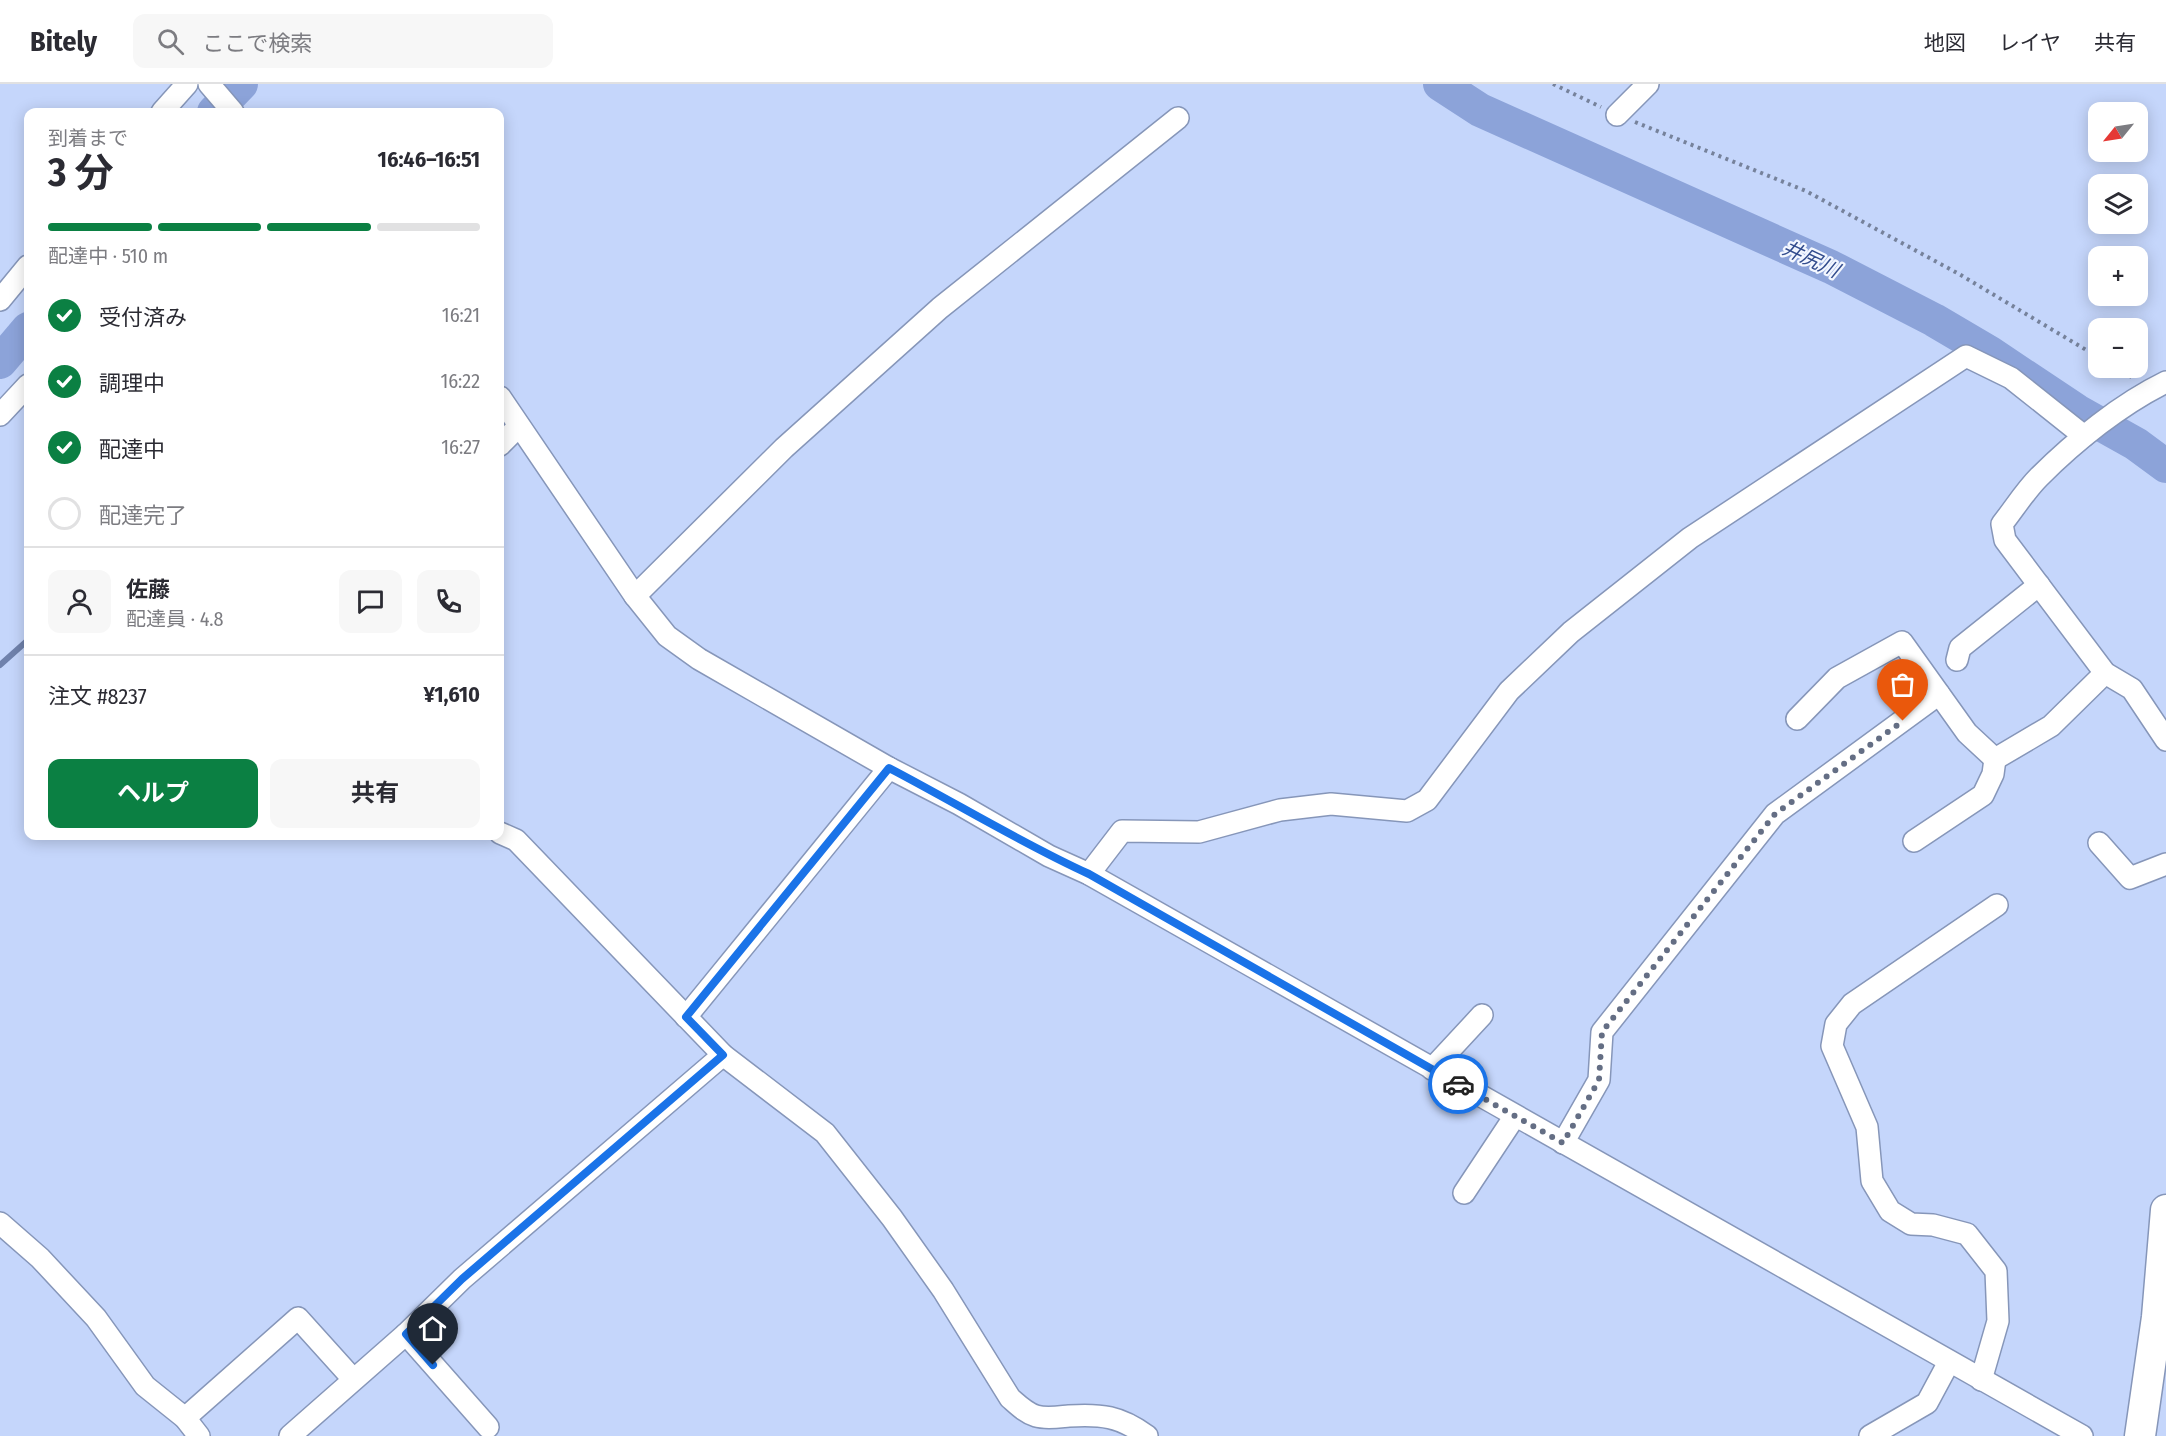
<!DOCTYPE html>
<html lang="ja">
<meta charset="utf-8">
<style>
body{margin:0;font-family:"Fira Sans Condensed","Noto Sans JP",sans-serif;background:#f7f7f7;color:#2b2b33;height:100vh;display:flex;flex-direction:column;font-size:22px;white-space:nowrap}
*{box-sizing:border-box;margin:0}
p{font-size:20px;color:#7c7c81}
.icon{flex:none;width:33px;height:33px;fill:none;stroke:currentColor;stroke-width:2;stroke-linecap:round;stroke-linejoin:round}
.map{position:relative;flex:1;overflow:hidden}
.panel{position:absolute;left:24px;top:24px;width:480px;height:732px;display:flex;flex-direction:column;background:#fff;border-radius:12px;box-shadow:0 3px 15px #0003}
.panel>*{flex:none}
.needle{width:39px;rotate:240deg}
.tools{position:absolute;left:2088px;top:18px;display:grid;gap:12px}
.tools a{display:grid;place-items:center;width:60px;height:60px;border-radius:12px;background:#fff;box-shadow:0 3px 15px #0003;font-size:30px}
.pin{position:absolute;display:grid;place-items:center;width:51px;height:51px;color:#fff;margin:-62px -26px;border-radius:50% 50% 50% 0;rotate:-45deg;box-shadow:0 0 6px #0007}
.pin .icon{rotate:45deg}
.courier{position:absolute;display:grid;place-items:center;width:60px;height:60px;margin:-30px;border:4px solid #1a73e8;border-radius:50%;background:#fff;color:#222;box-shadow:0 2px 8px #0007}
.head em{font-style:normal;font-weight:700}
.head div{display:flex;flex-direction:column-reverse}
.head{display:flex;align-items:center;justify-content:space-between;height:102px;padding:0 24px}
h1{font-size:39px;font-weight:700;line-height:45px}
.bar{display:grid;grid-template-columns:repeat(4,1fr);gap:9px 6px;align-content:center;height:72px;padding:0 24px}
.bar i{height:8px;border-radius:4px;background:#e1e1e2}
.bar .current{background:#0b8043}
.bar p{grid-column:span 4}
.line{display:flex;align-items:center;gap:15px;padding:0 24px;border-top:2px solid #e1e1e2}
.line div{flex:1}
.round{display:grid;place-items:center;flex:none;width:63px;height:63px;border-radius:12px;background:#f7f7f7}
ol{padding:0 24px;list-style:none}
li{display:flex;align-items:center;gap:18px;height:66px}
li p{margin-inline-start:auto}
li .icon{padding:6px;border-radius:50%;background:#0b8043;color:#fff;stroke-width:4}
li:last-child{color:#7c7c81}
li i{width:33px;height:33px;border:3px solid #e1e1e2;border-radius:50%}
.action{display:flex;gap:12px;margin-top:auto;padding:12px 24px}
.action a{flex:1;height:69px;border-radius:12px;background:#0b8043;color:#fff;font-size:24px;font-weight:700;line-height:69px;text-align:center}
.action a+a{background:#f7f7f7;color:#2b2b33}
header{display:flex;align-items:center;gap:36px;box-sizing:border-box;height:84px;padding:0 30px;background:#fff;border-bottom:2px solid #e1e1e2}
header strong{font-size:28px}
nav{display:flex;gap:33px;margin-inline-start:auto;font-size:21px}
.search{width:420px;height:54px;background:#f7f7f7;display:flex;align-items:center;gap:15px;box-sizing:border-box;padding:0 21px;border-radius:12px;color:#7c7c81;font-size:22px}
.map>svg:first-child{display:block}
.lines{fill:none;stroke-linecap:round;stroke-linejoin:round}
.stream{stroke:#7082ac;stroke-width:6}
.river{stroke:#8ca3d9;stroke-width:34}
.street-casing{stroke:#8696b9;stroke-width:24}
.secondary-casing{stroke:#8696b9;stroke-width:33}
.path{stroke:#76829b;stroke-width:4;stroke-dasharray:3 4.5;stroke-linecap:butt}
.street{stroke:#fff;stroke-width:21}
.secondary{stroke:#fff;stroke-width:30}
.done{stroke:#646e84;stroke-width:6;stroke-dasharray:0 10.8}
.route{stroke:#1a73e8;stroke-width:8}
.labels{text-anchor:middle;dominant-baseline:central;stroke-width:4.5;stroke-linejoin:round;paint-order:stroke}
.water-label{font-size:20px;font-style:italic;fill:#334d8e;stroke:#f3f7ff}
</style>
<header>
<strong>Bitely</strong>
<div class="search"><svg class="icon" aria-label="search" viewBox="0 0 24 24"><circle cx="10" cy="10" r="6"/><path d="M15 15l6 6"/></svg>ここで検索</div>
<nav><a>地図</a><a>レイヤ</a><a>共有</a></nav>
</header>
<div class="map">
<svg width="2166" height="1352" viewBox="0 0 2166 1352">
<rect width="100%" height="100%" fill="#c5d6fb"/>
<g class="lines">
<g class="stream">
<polyline points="22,253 28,257"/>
<polyline points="0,581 28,556"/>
</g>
<g class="river">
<polyline points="1440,0 1480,26 1831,183 1934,236 1990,269 2077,327 2136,360 2166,382"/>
<polyline points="214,28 241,0"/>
<polyline points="0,278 28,245"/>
</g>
<defs>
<g id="street">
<polyline points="209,0 233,28"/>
<polyline points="162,28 187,0"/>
<polyline points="1617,31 1648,0"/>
<polyline points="0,216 28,182"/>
<path d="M 2166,298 C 2121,320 2075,357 2039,393 C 2025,407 2014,425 2002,440 L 2005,456 L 2105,589 L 2132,605 L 2166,656"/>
<polyline points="500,313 635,512 667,552 699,575 889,684 959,720 1049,772 1089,790 2082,1352"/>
<polyline points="0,331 28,301"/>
<polyline points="500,361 519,342"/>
<polyline points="635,512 784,364 940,224 1178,34"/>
<polyline points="1957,576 1960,564 2039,501"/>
<polyline points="1797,635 1837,594 1902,558 1967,649 1995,675 2051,642 2105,589"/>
<path d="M 500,749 L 516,756 L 723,971 L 825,1049 L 892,1134 L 943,1206 L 1010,1314 C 1018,1321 1026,1329 1036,1332 C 1046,1335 1058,1333 1069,1332 C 1101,1330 1120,1332 1147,1352"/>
<polyline points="1914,757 1983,711 1993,690 1995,675"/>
<polyline points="2099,759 2130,794 2166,780"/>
<polyline points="1089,790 1122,747 1199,748 1280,726 1331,720 1407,727 1427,716 1509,607 1571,548 1690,454 1966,272 2011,294 2084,352"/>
<polyline points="686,933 889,684"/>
<polyline points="1432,985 1482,931"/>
<polyline points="1563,1059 1599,996 1602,948 1775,730 1939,610"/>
<polyline points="1464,1109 1515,1032"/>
<polyline points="0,1139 40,1174 96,1234 145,1302 185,1334 199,1352"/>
<polyline points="406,1250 488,1343"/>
<polyline points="1981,1296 1998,1237 1996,1187 1967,1150 1933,1141 1911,1140 1890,1127 1872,1097 1867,1043 1832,962 1836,940 1852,920 1997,821"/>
<polyline points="185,1334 298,1234 353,1295"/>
<polyline points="290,1352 406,1250 462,1195 723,971"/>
<polyline points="1870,1352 1927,1319 1949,1278"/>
</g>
<polyline id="secondary" points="2140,1352 2157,1233 2166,1126"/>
</defs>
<use href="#street" class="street-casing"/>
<use href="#secondary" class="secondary-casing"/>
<g class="path">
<polyline points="1553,0 1601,23"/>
<polyline points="1635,38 1806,107 1959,190 2098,273"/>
<polyline points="2116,284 2133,294"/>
</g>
<use href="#street" class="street"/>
<use href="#secondary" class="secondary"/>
</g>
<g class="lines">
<polyline class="done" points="1458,1000 1563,1059 1599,996 1602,948 1775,730 1903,637"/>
<path class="route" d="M 433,1281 L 406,1250 L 462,1195 L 723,971 L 686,933 L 889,684 C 956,719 1021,759 1089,790 L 1458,1000"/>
</g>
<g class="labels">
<g class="water-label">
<text transform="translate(1811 175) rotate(25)">井尻川</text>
</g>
</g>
</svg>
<div class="tools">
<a><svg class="needle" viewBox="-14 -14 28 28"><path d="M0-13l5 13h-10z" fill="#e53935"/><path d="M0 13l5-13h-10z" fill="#7c7c81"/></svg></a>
<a><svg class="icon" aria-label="layers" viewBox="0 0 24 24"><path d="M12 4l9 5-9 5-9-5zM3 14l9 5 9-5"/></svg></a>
<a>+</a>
<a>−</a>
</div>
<div class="pin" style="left:1903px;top:637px;background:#ea580c"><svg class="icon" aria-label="bag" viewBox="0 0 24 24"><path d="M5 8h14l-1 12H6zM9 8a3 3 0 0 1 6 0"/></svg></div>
<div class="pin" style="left:433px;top:1281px;background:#1f2937"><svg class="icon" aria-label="home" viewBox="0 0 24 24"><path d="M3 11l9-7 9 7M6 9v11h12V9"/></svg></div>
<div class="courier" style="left:1458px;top:1000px"><svg class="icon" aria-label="car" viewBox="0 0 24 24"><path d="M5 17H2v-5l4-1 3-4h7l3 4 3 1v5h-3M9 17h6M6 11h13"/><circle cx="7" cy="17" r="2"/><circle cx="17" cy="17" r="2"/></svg></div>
<section class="panel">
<div class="head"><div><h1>3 分</h1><p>到着まで</p></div><em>16:46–16:51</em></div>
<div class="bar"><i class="current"></i><i class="current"></i><i class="current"></i><i></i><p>配達中 · 510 m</p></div>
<ol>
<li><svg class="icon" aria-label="check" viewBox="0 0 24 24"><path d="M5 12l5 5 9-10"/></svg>受付済み<p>16:21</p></li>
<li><svg class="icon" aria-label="check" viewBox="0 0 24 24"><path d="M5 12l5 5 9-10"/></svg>調理中<p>16:22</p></li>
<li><svg class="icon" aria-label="check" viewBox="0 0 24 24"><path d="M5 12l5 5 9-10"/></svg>配達中<p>16:27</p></li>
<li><i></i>配達完了</li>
</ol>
<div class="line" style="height:108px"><a class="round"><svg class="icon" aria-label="person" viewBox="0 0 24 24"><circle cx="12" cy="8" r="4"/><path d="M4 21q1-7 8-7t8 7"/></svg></a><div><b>佐藤</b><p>配達員 · 4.8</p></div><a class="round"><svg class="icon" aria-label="chat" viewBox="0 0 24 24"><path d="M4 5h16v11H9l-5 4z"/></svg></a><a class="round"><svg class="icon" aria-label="phone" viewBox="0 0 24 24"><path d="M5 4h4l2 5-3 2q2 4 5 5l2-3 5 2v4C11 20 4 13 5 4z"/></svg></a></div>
<div class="line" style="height:78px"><div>注文 #8237</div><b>¥1,610</b></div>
<div class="action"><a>ヘルプ</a><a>共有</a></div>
</section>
</div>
